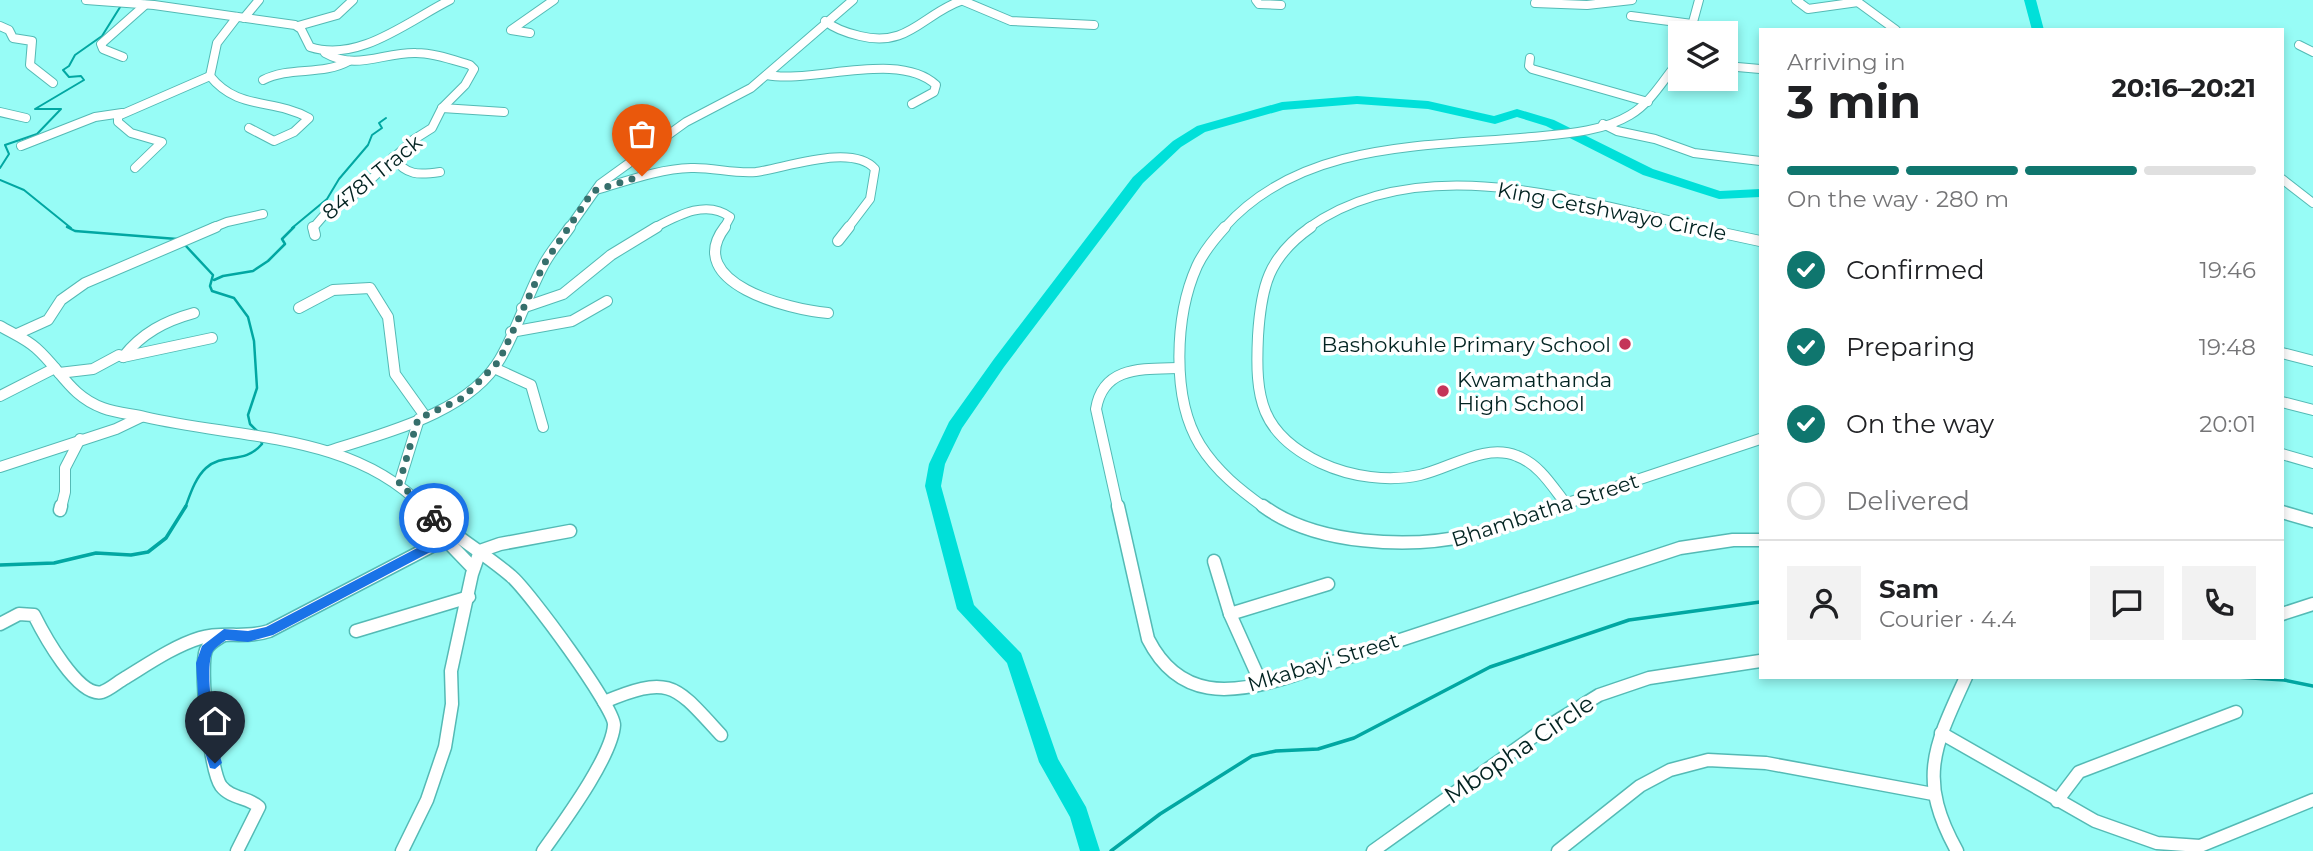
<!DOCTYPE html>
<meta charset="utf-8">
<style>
body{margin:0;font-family:Montserrat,sans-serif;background:#f2f2f2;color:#202124;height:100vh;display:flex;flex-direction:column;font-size:26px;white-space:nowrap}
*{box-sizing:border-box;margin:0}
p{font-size:23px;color:#757577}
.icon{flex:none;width:38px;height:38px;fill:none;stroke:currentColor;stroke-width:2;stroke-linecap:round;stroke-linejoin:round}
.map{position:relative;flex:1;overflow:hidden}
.sheet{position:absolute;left:1759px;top:28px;width:525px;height:651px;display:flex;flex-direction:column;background:#fff;border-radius:0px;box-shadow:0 4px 10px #0003}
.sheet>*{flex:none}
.buttons{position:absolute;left:1668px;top:21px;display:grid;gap:14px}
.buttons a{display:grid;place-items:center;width:70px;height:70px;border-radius:0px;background:#fff;box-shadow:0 4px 10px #0003;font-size:35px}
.pin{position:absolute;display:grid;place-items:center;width:60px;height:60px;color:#fff;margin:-72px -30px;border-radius:50% 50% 50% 0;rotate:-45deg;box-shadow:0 0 7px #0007}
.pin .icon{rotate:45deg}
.courier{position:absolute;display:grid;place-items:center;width:70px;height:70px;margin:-35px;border:5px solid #1a73e8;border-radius:50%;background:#fff;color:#222;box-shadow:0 2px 9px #0007}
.head em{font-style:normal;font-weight:700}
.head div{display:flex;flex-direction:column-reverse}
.head{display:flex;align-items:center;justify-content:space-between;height:119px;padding:0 28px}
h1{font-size:46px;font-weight:700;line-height:52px}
.bar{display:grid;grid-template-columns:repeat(4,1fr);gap:10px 7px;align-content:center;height:84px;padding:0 28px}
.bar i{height:9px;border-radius:5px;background:#e0e0e0}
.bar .on{background:#0f766e}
.bar p{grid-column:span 4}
.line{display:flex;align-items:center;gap:18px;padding:0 28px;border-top:2px solid #e0e0e0}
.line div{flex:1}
.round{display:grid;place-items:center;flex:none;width:74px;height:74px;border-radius:0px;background:#f2f2f2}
ol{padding:0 28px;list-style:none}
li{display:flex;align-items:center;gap:21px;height:77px}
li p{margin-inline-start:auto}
li .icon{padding:7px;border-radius:50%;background:#0f766e;color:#fff;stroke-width:4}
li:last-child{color:#757577}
li i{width:38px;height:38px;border:4px solid #e0e0e0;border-radius:50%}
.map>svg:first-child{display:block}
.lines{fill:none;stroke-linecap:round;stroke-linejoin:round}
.stream-far2{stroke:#01a7a2;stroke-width:2}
.stream-far1{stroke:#01a7a2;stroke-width:2.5}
.stream{stroke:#01a7a2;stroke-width:3.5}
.river{fill:#00e0d9;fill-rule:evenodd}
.minor-far2-casing{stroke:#54bab5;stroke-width:10}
.minor-far1-casing{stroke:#54bab5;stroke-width:12}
.minor-casing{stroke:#54bab5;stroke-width:15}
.minor-far2{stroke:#fff;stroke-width:8}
.minor-far1{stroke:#fff;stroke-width:10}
.minor{stroke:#fff;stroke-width:12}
.route{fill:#1a73e8}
.done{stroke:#366f6c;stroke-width:7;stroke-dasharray:0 12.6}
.poi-dot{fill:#c43459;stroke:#fff;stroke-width:2.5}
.labels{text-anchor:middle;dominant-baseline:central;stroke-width:7;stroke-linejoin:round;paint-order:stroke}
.street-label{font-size:21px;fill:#022321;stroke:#fff}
.poi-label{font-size:21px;fill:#022321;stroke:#fff;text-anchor:end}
.near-street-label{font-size:24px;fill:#022321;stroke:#fff}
</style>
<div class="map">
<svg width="2313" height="851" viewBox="0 0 2313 851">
<rect width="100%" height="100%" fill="#97fcf6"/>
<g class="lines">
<g class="stream-far2">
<polyline points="0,168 9,154 5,145 37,134 61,109 35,109 84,80 81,76 69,77 63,70 69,66 75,55 102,36 122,4"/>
<polyline points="0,180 24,190 71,228"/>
<polyline points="292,228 327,199 339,179 368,145 372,135 382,128 379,123 386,118"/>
</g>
<g class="stream-far1">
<polyline points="67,227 75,231 177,239"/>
<polyline points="185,245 213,275 210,286 212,291 234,298 248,317 254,341 257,388 248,415 250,424 257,431"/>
<polyline points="214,280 223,276 253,271 268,261 285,244 282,239 294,227"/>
<path d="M 185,508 C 190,495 195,478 206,468 C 224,452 244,465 262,444 L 261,441"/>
</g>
<g class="stream">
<polyline points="0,565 54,563 96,553 131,555 148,552 166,538 186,506"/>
<polyline points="2236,677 2284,680 2313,686"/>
<polyline points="1111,851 1160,814 1252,756 1276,751 1318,749 1354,738 1490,667 1629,620 1760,602"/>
</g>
<g class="river">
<polygon points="2024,0 2036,0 2044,30 2032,30"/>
<polygon points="1357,96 1428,101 1494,116 1517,109 1554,120 1653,169 1720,191 1760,189 1760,197 1719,199 1643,175 1546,126 1517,117 1495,124 1428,109 1357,104 1283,110 1205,132 1181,147 1143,183 1004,367 962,428 945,464 941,486 974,605 1021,653 1058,759 1086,807 1100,851 1080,851 1070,817 1039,762 1007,663 957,609 925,486 929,464 949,422 994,359 1133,177 1173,141 1197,126 1282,102"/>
</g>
<defs>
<g id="minor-far2">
<path d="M 86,0 L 154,5 L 295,25 L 301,29 L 310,47 C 359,63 408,21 450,0"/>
<polyline points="961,0 1011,21 1094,25"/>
<polyline points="1256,0 1259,4 1281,5"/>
<polyline points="1796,0 1808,9 1858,2"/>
<polyline points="1855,0 1896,30"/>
<polyline points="1535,3 1587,5 1632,0"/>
<polyline points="1631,16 1692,24"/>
<polyline points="244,18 259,0"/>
<path d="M 825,21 C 835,29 847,33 860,36 C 909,48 922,14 963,0"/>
<polyline points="0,26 9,30 13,38 32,41 30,65 53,83"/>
<polyline points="298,26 337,15 353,0"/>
<polyline points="530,33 511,30 554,0"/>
<polyline points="1690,33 1699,0"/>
<polyline points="2299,45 2313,52"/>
<polyline points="123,57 103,49 101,44 145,5"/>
<polyline points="1530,58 1529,66 1532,69 1648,102"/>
<polyline points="1726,66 1760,69"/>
<path d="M 767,75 C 812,84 899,50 936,85 L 934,92 L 912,104"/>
<path d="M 210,76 C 238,111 273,98 309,118 L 294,132 L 274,141 L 249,128"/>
<polyline points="210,76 217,43 237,17"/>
<path d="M 263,80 C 290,66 322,76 349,61"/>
<polyline points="442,108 504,112"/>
<polyline points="0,112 26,118"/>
<polyline points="1603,124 1617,131 1655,139 1694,153 1760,161"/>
<polyline points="21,146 95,117 122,113"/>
<path d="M 393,157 C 406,176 419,175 440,172"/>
<polyline points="135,168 162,142 131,133 118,122 118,116 210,76"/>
<polyline points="2282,179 2313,203"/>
<path d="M 596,190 C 627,181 658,169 691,168 C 712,167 734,174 756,172 C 786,168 852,143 875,169 L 870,199 L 848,228"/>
<polyline points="212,228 227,222 263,214"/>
<path d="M 313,228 L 326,213 L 351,198 L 413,140 L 432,128 L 442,108 L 465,85 L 474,69 L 470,65 C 453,60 434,53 416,53 C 384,52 356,71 325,53"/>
<polyline points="569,228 600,184 686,122 751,88 853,0"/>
<path d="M 654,228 C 677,216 706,199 730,217 L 724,228"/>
<path d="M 1224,228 C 1301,141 1425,147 1532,137 C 1564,134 1602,132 1630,115 C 1652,102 1664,78 1680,60"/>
<path d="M 1308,228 C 1421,147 1579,202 1703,228"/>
</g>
<g id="minor-far1">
<polyline points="313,227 315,235"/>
<path d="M 725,227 C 682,283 790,310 828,313"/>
<path d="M 1225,227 C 1214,239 1204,251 1197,266 C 1175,315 1171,398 1200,445 C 1217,472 1240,490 1265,508"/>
<path d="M 1311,227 C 1268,257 1261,287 1258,336 C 1255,398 1260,434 1321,463 C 1351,477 1389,482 1420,475 C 1451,468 1485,443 1517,456 C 1539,464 1552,486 1566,504"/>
<polyline points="1695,227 1760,241"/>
<polyline points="838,241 849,227"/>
<polyline points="299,308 333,290 370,288 388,317 395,374 425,416"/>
<polyline points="522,308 563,294 611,255 657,227"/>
<path d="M 0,326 C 12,333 26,339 36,348 C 61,370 70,396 103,408 C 116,413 132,414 145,417 C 239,439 353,433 424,508"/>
<polyline points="511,332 572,321 607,301"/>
<polyline points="17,334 48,320 61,300 85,283 216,227"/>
<polyline points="2282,353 2313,361"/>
<polyline points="123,357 212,338"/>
<polyline points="494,368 531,385 543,427"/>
<path d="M 59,373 L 93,369 L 119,355 L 123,357 C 142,333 165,321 194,313"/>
<polyline points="0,396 55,368"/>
<polyline points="2282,402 2313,410"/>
<path d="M 329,451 C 384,433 469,413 500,359 C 517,330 527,296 543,266 C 550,252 561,240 570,227"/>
<polyline points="2282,454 2313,463"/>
<polyline points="0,467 116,429 141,417"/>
<polyline points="399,484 419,419"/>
<polyline points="61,508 65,492 65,468 80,439"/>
<path d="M 1118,508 L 1096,409 C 1103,366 1142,369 1178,368"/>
<polyline points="1553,508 1760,439"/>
</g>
<g id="minor">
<path d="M 423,506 C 449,534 482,551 511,576 C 528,590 615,708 614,725 C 612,757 562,824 543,851"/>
<path d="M 1118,506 L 1148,639 C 1179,700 1231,695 1288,677 L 1680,548 L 1733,540 L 1760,540"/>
<path d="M 1263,506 C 1316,545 1409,549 1471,535 C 1501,529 1530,516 1559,506"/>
<polyline points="60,510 61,506"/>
<polyline points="2282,512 2313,521"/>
<polyline points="446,540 472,567"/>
<polyline points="1214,561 1230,614 1261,683"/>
<polyline points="1230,614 1328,584"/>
<polyline points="2282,614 2313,604"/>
<path d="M 0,624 L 19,614 L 34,615 C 43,633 78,698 102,692 C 109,690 118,682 125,678 C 148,664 174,646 200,638 C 223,631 246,639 269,631 L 453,535"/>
<polyline points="356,631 469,597"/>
<path d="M 222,636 C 216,640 209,643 206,650 C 199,668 210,771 221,786 C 231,799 249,797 259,807 L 237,851"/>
<path d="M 604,702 C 671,674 675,685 721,735"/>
<polyline points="1941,733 2095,821 2157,843 2200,846 2313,800"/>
<polyline points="2057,801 2079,772 2236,712"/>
<polyline points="402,851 427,800 445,747 452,704 451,671 472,574 480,551 500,544 570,531"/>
<polyline points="1373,851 1544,729 1599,695 1649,678 1760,661"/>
<polyline points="1558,851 1640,786 1670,770 1708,760 1766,763 1933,794"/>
<path d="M 1957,851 C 1917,779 1934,747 1966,677"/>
</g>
</defs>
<use href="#minor-far2" class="minor-far2-casing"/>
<use href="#minor-far1" class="minor-far1-casing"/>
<use href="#minor" class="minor-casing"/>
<use href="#minor-far2" class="minor-far2"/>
<use href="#minor-far1" class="minor-far1"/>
<use href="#minor" class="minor"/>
</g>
<path class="route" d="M 434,513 L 457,531 L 457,538 L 273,635 L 248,642 L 226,640 C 222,643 216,647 213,651 C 203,668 216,743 222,763 L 215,769 L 210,768 L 201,740 L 196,663 L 202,646 L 224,629 L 248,631 L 266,627 L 444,534 L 428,518 Z"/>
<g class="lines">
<polyline class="done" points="434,518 422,503 399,484 418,419 463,398 499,361 544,264 593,191 642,176"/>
</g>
<g class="poi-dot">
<circle cx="1625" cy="344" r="7"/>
<circle cx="1443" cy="391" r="7"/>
</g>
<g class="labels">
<g class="street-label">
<text transform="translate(372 177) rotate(-39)">84781 Track</text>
<text transform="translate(1612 211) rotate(11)">King Cetshwayo Circle</text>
<text transform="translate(1545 510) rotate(-18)">Bhambatha Street</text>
<text transform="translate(1323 662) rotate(-17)">Mkabayi Street</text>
</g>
<g class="poi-label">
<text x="1611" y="344">Bashokuhle Primary School</text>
<text x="1457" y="379" text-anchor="start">Kwamathanda<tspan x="1457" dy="24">High School</tspan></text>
</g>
<g class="near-street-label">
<text transform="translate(1519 749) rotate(-34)">Mbopha Circle</text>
</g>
</g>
</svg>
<div class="buttons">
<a><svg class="icon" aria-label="layers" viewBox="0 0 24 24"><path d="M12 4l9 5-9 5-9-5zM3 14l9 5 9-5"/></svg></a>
</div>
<div class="pin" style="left:642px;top:176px;background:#ea580c"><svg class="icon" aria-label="bag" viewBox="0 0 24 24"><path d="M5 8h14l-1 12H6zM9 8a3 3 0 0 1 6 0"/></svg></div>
<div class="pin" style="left:215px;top:763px;background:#1f2937"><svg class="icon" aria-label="home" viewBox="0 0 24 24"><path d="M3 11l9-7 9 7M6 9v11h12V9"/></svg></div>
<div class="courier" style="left:434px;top:518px"><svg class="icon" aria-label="bike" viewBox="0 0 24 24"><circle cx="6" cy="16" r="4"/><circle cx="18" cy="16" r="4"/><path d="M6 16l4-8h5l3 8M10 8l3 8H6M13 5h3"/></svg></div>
<section class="sheet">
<div class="head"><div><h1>3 min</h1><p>Arriving in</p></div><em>20:16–20:21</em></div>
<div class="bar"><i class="on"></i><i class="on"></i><i class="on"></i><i></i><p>On the way · 280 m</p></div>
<ol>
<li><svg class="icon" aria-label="check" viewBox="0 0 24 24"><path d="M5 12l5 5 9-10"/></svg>Confirmed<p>19:46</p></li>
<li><svg class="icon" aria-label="check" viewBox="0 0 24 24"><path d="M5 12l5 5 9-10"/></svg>Preparing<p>19:48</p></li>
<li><svg class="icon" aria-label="check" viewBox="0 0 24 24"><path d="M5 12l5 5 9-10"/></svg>On the way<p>20:01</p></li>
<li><i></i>Delivered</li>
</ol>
<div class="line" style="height:126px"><a class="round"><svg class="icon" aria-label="person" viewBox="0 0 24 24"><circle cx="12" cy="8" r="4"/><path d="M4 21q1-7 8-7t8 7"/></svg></a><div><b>Sam</b><p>Courier · 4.4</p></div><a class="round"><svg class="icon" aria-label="chat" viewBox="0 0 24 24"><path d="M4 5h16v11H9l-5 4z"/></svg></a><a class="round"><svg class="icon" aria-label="phone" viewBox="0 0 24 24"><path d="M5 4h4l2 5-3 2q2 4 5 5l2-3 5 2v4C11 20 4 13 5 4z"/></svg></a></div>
</section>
</div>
